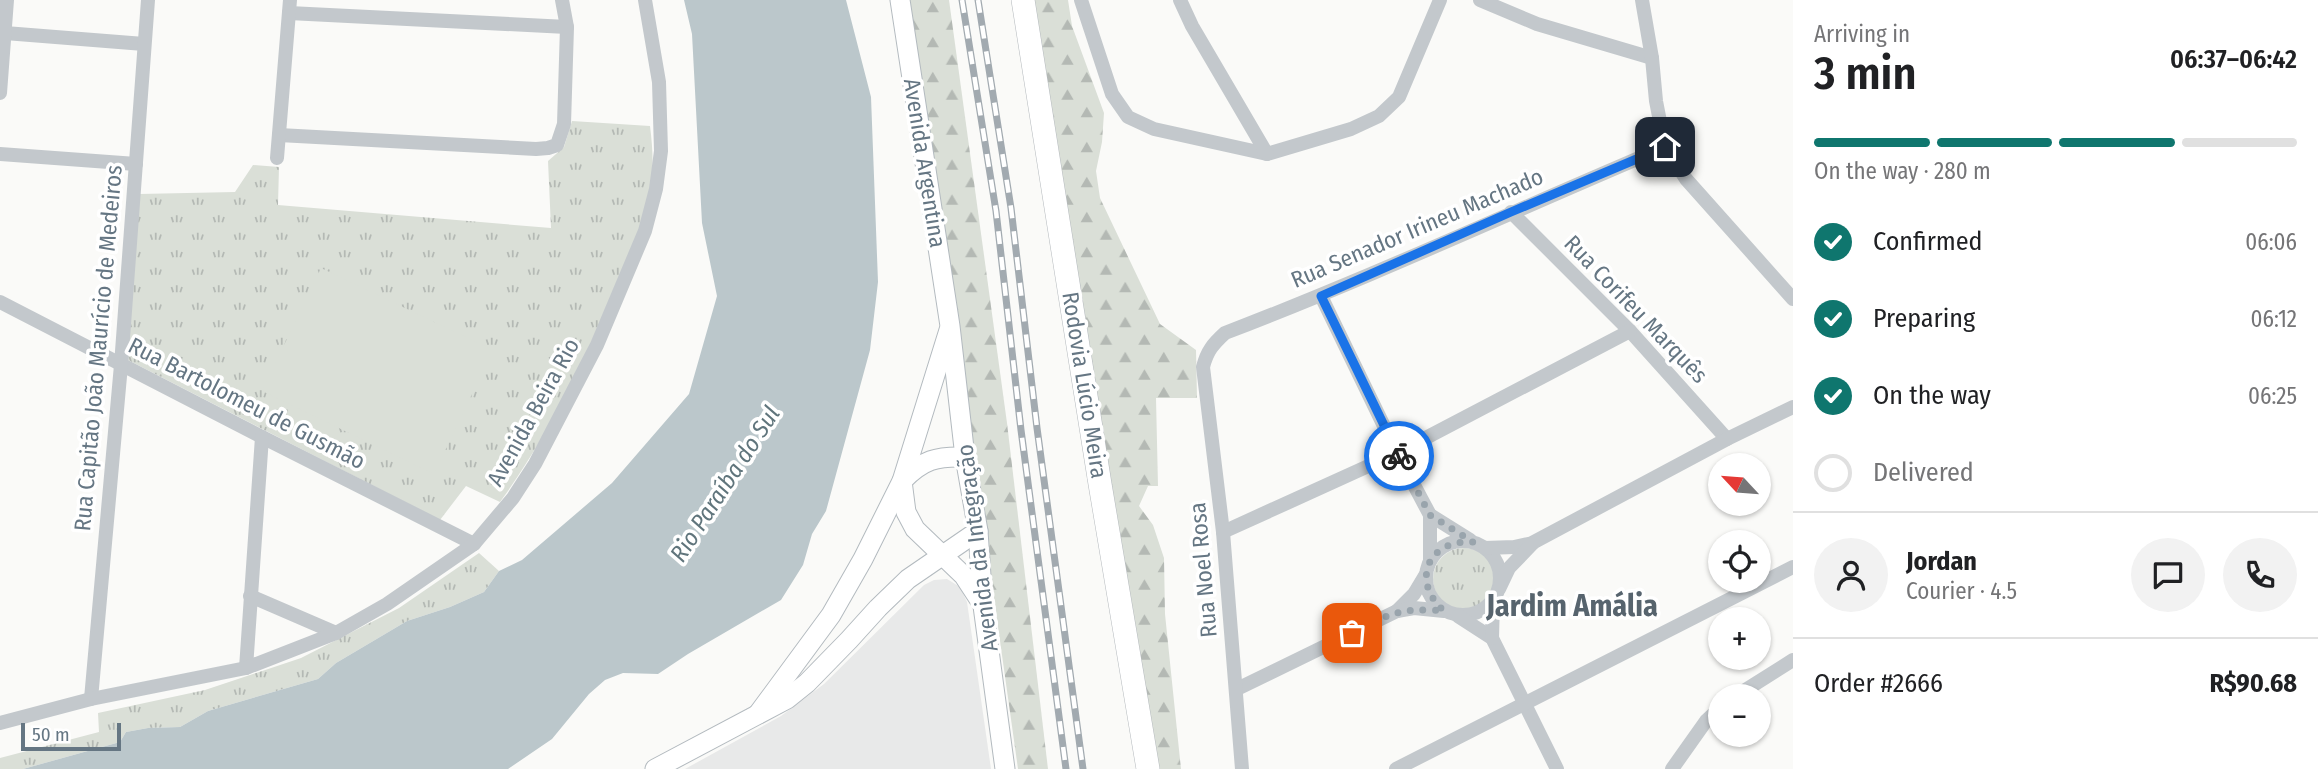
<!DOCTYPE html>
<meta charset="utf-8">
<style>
body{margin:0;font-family:"Fira Sans Condensed",sans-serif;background:#f2f2f2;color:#202124;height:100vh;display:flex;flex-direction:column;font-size:26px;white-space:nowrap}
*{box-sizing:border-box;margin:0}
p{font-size:23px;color:#757577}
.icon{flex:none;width:38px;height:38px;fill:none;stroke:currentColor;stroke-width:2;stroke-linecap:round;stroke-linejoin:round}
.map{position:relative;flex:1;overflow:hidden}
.panel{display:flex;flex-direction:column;background:#fff;width:525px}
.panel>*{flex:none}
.needle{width:46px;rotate:296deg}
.buttons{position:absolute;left:1708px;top:453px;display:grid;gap:14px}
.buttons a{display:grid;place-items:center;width:63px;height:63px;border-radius:50%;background:#fff;box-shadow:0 2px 5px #0004;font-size:35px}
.scale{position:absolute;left:21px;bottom:18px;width:100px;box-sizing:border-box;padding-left:7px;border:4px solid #657683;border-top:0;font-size:19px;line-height:24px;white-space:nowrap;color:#657683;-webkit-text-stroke:5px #fff;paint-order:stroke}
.pin{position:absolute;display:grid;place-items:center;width:60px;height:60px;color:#fff;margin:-30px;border-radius:14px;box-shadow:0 4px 10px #0006}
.courier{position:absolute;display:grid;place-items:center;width:70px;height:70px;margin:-35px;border:5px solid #1a73e8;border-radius:50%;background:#fff;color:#222;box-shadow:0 2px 9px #0007}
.overview em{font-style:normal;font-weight:600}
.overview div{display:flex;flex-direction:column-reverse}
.overview{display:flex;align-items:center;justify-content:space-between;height:119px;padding:0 21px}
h1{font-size:46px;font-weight:600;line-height:52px}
.bar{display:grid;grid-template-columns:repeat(4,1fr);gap:10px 7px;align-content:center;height:84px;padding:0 21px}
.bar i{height:9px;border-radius:5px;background:#e0e0e0}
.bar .active{background:#0f766e}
.bar p{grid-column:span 4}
.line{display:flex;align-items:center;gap:18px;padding:0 21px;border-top:2px solid #e0e0e0}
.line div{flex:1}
.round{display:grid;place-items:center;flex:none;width:74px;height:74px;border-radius:37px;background:#f2f2f2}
ol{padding:0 21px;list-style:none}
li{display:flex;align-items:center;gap:21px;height:77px}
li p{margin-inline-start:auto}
li .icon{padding:7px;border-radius:50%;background:#0f766e;color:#fff;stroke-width:4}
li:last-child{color:#757577}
li i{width:38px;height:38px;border:4px solid #e0e0e0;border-radius:50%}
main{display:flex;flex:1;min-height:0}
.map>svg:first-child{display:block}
.built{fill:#e8e9e9}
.grass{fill:url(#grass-tufts)}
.forest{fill:url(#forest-firs)}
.garden{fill:#dadfd7}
.water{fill:#bbc7cb}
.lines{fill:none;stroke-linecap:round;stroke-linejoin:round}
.secondary-casing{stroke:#b3babf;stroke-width:21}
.primary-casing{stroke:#b5babe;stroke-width:24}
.street{stroke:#c3c8cc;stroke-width:14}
.secondary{stroke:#fff;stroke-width:19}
.primary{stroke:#fff;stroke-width:23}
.rail-casing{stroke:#a2aab0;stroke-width:7}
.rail{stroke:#fff;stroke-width:4.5;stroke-dasharray:13;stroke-linecap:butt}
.done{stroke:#99a4ac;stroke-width:7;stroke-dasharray:0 12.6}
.route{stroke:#1a73e8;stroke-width:9}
.labels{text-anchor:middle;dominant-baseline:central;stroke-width:7;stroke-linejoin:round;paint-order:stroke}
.street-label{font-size:23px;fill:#657683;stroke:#fff}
.water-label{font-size:24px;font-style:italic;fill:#60757c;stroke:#fff}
.district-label{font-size:30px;font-weight:bold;fill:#57646e;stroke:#fff}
</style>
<main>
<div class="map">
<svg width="1793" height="769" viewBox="0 0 1793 769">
<defs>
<pattern id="grass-tufts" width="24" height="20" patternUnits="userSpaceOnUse" patternTransform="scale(1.75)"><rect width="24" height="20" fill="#dadfd7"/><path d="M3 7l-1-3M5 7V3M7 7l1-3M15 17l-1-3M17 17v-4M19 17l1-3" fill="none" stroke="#b4b9b4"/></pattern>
<pattern id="forest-firs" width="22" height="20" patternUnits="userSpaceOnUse" patternTransform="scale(1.75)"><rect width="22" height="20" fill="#dadfd7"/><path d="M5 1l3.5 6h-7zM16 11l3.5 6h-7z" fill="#b4b9b4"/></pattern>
</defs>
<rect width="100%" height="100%" fill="#fafaf8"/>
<polygon class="built" points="947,579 960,587 967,602 991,769 685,769 781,716 824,684 924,585 934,580"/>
<g class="grass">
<path d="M 572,121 L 650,126 C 653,149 654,173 650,196 C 646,221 632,247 622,271 C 589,351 551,432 500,502 L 466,486 L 440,520 L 126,359 L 139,194 L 235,192 L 253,165 L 279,167 L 278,205 L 551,228 L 548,161 L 564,147 Z"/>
<circle cx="1464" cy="579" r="31"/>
<polygon points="479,553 499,571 484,592 450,607 407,621 336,663 318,679 208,711 180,727 148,728 126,732 120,742 23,769 0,769 0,758 99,732 98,713 205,690 301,658 399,608"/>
</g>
<g class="forest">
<polygon points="910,0 949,0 1007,423 1048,769 1018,769"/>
<polygon points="1032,0 1068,0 1072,26 1104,113 1102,142 1096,171 1100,198 1160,324 1196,350 1197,398 1156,398 1158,486 1148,486 1139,506 1153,525 1164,558 1165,614 1181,769 1158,769"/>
</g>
<polygon class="garden" points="321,268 493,350 434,474 262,391"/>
<polygon class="water" points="684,0 846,0 871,97 878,282 870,350 826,511 812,534 803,565 781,600 688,654 658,674 623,673 605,680 589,694 552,739 508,769 23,769 120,742 126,732 148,728 180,727 208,711 318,679 336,663 407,621 450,607 484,592 499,571 522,560 612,483 689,394 717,296 702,223 692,34"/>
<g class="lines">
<defs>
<g id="secondary">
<polyline points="900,0 950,326 965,457 978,531 983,606 1005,769"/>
<path d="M 903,480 C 923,460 936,456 965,457"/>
<polyline points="902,481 906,512 915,529 964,576 981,602"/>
<polyline points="758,714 831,615 863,559 902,481 949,330"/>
<polyline points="655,769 787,699 807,683 849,640 878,608 908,579 978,531"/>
</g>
<polyline id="primary" points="1023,0 1100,484 1148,769"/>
</defs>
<use href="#secondary" class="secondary-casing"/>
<use href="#primary" class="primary-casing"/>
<g class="street">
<polyline points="1081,0 1112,94 1128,117 1154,129 1267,154 1351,129 1379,116 1399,97 1440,0"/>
<polyline points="1180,0 1192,26 1267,154"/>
<polyline points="1480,0 1537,24 1652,58"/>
<polyline points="1642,0 1652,58 1656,101 1665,147 1686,179 1793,299"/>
<polyline points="289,13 567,27"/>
<polyline points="5,33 144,44"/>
<polyline points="0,93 7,0"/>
<polyline points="279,135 536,149 548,148 557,145 564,124 567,27 562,0"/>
<polyline points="0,154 136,164"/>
<polyline points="277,158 290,0"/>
<polyline points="1511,212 1630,331 1727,439"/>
<polyline points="1321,296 1397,453 1430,515 1430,560"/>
<polyline points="0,302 262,437 474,544"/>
<polyline points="1430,515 1470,540"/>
<polyline points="1223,532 1397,453 1630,331"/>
<circle cx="1463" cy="578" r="37"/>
<polyline points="1485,548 1514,547 1533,543"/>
<polyline points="1499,589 1509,568 1534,542 1727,439 1793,407"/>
<polyline points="250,596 336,633"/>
<polyline points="1397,611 1414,594 1426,574"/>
<polyline points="1458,616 1492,638 1557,769"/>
<polyline points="1492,638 1493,601"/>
<polyline points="246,668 262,437"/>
<polyline points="1237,689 1397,611 1414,608 1444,611"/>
<polyline points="1736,696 1793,660"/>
<polyline points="91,699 121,365 148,0"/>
<polyline points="0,723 91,699 246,668 336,633 387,604 474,544 513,498 535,464 597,345 645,231 656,189 661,151 659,82 645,0"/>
<path d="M 1242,769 L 1223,532 L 1203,367 C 1207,351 1213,344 1225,333 C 1374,276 1518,209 1665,147"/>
<polyline points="1396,769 1793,567"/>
<polyline points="1672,769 1706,721 1720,708"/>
</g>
<use href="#secondary" class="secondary"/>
<use href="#primary" class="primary"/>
<defs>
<g id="rail">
<polyline points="962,0 996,211 1021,430 1066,769"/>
<polyline points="978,0 1011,208 1037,428 1083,769"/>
</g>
</defs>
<use href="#rail" class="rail-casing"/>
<use href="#rail" class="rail"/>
</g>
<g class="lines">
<path class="done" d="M 1352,633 C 1390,614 1399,607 1444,611 C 1410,581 1428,539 1473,542 L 1430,515 L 1399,456"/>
<polyline class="route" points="1399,456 1321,296 1511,212 1665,147"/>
</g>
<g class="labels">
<g class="street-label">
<text transform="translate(925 163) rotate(81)">Avenida Argentina</text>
<text transform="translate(1417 228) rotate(-23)">Rua Senador Irineu Machado</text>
<text transform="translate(1636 309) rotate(46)">Rua Corifeu Marquês</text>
<text transform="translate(98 348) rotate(-85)">Rua Capitão João Maurício de Medeiros</text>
<text transform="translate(1085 385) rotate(81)">Rodovia Lúcio Meira</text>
<text transform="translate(247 403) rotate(27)">Rua Bartolomeu de Gusmão</text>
<text transform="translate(533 412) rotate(-61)">Avenida Beira Rio</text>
<text transform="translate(977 548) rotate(-97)">Avenida da Integração</text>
<text transform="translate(1203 570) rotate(-95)">Rua Noel Rosa</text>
</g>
<g class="water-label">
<text transform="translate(725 484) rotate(-57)">Rio Paraíba do Sul</text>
</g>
<g class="district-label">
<text x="1572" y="606">Jardim Amália</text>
</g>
</g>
</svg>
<div class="buttons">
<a><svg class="needle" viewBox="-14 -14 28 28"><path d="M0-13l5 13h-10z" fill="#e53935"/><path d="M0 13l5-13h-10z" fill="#757577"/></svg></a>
<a><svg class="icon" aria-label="locate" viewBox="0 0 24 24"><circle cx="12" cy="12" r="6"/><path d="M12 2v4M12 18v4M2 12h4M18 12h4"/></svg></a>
<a>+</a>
<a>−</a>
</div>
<div class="scale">50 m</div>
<div class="pin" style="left:1352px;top:633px;background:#ea580c"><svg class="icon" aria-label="bag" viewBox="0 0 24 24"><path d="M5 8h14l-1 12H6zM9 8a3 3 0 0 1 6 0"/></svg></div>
<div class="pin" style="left:1665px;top:147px;background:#1f2937"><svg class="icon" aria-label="home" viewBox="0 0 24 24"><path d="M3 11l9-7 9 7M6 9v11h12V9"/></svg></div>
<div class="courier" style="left:1399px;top:456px"><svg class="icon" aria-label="bike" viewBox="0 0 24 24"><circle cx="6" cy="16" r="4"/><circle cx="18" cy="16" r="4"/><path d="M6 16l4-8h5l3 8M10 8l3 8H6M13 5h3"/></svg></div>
</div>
<section class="panel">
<div class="overview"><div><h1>3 min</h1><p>Arriving in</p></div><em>06:37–06:42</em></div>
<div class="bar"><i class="active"></i><i class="active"></i><i class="active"></i><i></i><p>On the way · 280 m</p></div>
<ol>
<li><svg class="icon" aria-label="check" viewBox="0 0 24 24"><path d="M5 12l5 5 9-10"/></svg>Confirmed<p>06:06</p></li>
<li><svg class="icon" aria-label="check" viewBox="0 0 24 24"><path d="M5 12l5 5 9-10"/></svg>Preparing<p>06:12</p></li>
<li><svg class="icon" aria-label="check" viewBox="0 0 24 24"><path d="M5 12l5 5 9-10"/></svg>On the way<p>06:25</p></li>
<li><i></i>Delivered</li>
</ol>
<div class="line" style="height:126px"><a class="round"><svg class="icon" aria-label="person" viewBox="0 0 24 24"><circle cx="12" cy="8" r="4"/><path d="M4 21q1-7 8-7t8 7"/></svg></a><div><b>Jordan</b><p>Courier · 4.5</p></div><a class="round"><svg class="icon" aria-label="chat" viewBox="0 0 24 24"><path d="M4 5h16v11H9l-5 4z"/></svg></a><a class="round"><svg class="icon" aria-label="phone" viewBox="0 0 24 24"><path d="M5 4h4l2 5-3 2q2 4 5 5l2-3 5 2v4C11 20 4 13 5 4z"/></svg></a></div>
<div class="line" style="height:91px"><div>Order #2666</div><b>R$90.68</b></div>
</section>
</main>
